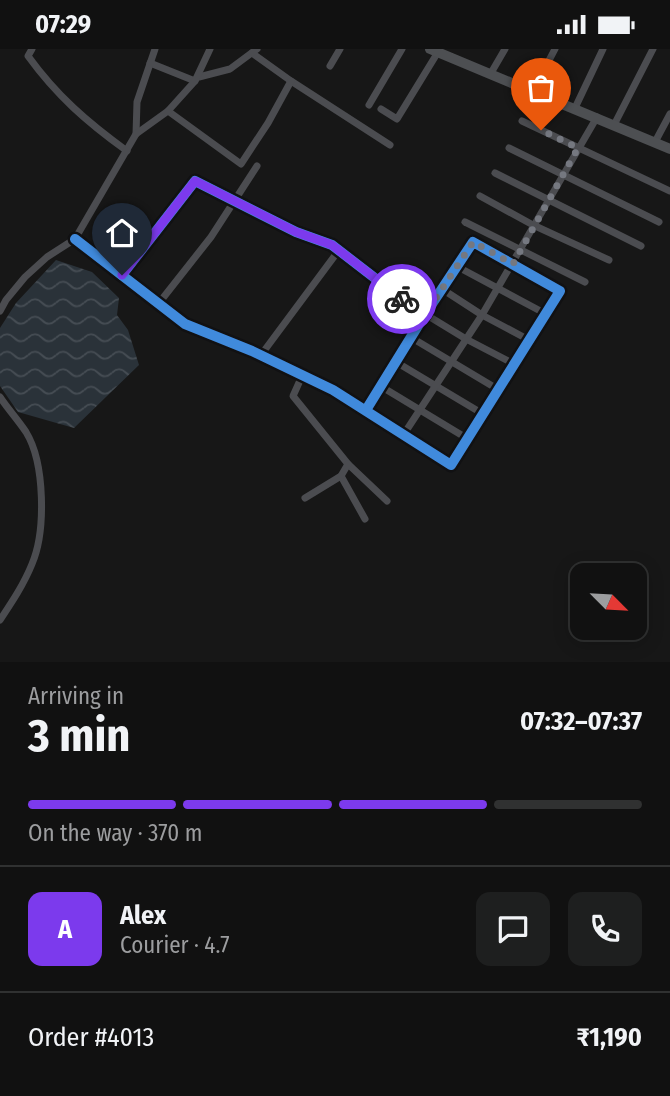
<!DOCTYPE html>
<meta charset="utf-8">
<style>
body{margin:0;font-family:"Fira Sans Condensed",sans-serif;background:#1e1f1f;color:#f1f3f6;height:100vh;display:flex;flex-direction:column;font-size:26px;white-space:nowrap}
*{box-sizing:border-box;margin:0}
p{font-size:23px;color:#9c9d9f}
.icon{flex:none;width:38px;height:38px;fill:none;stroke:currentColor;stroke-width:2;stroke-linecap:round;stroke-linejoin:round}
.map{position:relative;height:613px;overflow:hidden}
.details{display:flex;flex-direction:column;background:#111;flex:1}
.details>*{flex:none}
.needle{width:46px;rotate:114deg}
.buttons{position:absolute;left:570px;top:514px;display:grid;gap:14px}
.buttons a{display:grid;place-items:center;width:77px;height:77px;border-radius:14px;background:#111;box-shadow:0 4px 18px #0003,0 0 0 2px #303131;font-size:35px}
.pin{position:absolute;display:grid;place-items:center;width:60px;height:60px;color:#fff;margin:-72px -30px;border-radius:50% 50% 50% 0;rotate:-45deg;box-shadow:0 0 7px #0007}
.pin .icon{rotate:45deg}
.courier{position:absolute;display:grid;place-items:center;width:70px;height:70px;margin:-35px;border:5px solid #7c3aed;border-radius:50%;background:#fff;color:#222;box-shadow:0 2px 9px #0007}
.head em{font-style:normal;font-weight:700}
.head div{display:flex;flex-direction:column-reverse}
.head{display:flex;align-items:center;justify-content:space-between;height:119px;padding:0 28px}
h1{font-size:46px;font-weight:700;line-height:52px}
.bar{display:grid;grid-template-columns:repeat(4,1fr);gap:10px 7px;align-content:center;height:84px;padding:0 28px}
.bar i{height:9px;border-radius:5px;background:#303131}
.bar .active{background:#7c3aed}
.bar p{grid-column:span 4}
.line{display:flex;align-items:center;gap:18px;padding:0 28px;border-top:2px solid #303131}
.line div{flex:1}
.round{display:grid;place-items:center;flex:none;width:74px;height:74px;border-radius:14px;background:#1e1f1f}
.status{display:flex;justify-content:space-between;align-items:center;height:49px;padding:0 35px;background:#111;direction:ltr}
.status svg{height:19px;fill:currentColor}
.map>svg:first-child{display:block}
.water{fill:url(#water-waves)}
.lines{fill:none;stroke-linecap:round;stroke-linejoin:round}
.street{stroke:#4b4c50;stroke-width:7}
.primary{stroke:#4d4f52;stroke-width:10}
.cycleway-casing{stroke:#111113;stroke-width:15}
.cycleway{stroke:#408adc;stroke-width:10}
.done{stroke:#757880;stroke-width:7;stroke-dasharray:0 12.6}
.route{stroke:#7c3aed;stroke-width:9}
</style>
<div class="status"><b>07:29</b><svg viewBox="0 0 49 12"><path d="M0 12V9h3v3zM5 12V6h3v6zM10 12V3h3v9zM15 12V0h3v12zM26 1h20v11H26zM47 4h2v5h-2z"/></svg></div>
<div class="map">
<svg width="670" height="613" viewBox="0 0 670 613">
<defs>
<pattern id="water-waves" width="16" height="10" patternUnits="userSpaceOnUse" patternTransform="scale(1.75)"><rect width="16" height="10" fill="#2a3239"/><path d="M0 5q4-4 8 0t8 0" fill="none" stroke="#464d54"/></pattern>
</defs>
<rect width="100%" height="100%" fill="#171717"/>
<polygon class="water" points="56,211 92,223 119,249 117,266 128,281 139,316 74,379 18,363 0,337 0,279 16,254"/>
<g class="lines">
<g class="street">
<path d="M 32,0 L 28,7 C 57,47 87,73 127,102"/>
<polyline points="252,4 291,32 390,96"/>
<polyline points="150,14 195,32"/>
<polyline points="330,17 340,0"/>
<polyline points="491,24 505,0"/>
<polyline points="199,28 230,20 257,0"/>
<polyline points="533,42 555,0"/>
<polyline points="369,56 402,0"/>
<polyline points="575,59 603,0"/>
<polyline points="381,60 397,70 438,3"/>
<polyline points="168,62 241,115 268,74 291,32"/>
<polyline points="522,72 670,142"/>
<polyline points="614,76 653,0"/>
<polyline points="136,85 137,53 155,0"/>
<polyline points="655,93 670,65"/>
<polyline points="509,99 659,173"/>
<polyline points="495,124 641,197"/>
<polyline points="480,147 533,176 609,211"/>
<polyline points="465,173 585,233"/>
<polyline points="75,190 185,275 252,302 333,341 451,416 560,242 473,193 424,267 366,361"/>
<polyline points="458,218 546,265"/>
<polyline points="122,226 195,132 296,183 332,196 424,267"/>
<polyline points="442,240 482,266 529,291"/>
<polyline points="159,254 211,188 257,117"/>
<polyline points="0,262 6,251 25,228 47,208 75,190 136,85 168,62 195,32 210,0"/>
<polyline points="425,265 466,290 514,315"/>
<polyline points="412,289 499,341"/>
<polyline points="261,306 339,201"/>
<polyline points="396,313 483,365"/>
<polyline points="302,327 293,347 348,415 387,452"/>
<polyline points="382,338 468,390"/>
<path d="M 0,348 C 8,360 18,371 26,383 C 45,414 46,482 32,515 C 24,535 12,553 0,571"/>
<polyline points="404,385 482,266 597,68"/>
<polyline points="341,427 365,470"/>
<polyline points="305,449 341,427 348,415"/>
</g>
<polyline class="primary" points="430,0 670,100"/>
<defs>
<g id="cycleway">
<polyline points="75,190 185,275 252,302 333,341 451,416 560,242 473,193 424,267 366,361"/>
<polyline points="122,226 195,132 296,183 332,196 424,267"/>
</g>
</defs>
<use href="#cycleway" class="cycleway-casing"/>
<use href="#cycleway" class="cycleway"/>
</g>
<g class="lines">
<polyline class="done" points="402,250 424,267 473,193 513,215 578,99 541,81"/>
<polyline class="route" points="122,226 195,132 296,183 332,196 402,250"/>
</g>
</svg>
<div class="buttons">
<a><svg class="needle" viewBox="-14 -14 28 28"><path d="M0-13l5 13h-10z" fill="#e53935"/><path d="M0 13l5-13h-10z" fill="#9c9d9f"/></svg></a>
</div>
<div class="pin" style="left:541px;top:81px;background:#ea580c"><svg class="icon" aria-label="bag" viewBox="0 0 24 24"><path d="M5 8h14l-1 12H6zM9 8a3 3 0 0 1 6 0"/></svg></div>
<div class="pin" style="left:122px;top:226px;background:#1f2937"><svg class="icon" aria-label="home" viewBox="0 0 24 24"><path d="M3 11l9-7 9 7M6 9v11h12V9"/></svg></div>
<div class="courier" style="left:402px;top:250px"><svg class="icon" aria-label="bike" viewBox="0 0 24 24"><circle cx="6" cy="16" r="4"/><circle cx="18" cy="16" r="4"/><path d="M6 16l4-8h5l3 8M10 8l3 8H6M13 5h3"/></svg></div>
</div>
<section class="details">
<div class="head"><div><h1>3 min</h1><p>Arriving in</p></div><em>07:32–07:37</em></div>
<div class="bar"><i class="active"></i><i class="active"></i><i class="active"></i><i></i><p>On the way · 370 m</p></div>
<div class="line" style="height:126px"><b class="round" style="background:#7c3aed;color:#fff">A</b><div><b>Alex</b><p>Courier · 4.7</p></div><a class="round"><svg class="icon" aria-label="chat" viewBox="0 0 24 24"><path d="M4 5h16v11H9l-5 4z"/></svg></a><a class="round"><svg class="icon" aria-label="phone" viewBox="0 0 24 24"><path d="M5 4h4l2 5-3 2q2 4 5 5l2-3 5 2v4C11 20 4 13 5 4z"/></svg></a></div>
<div class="line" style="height:91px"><div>Order #4013</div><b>₹1,190</b></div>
</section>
